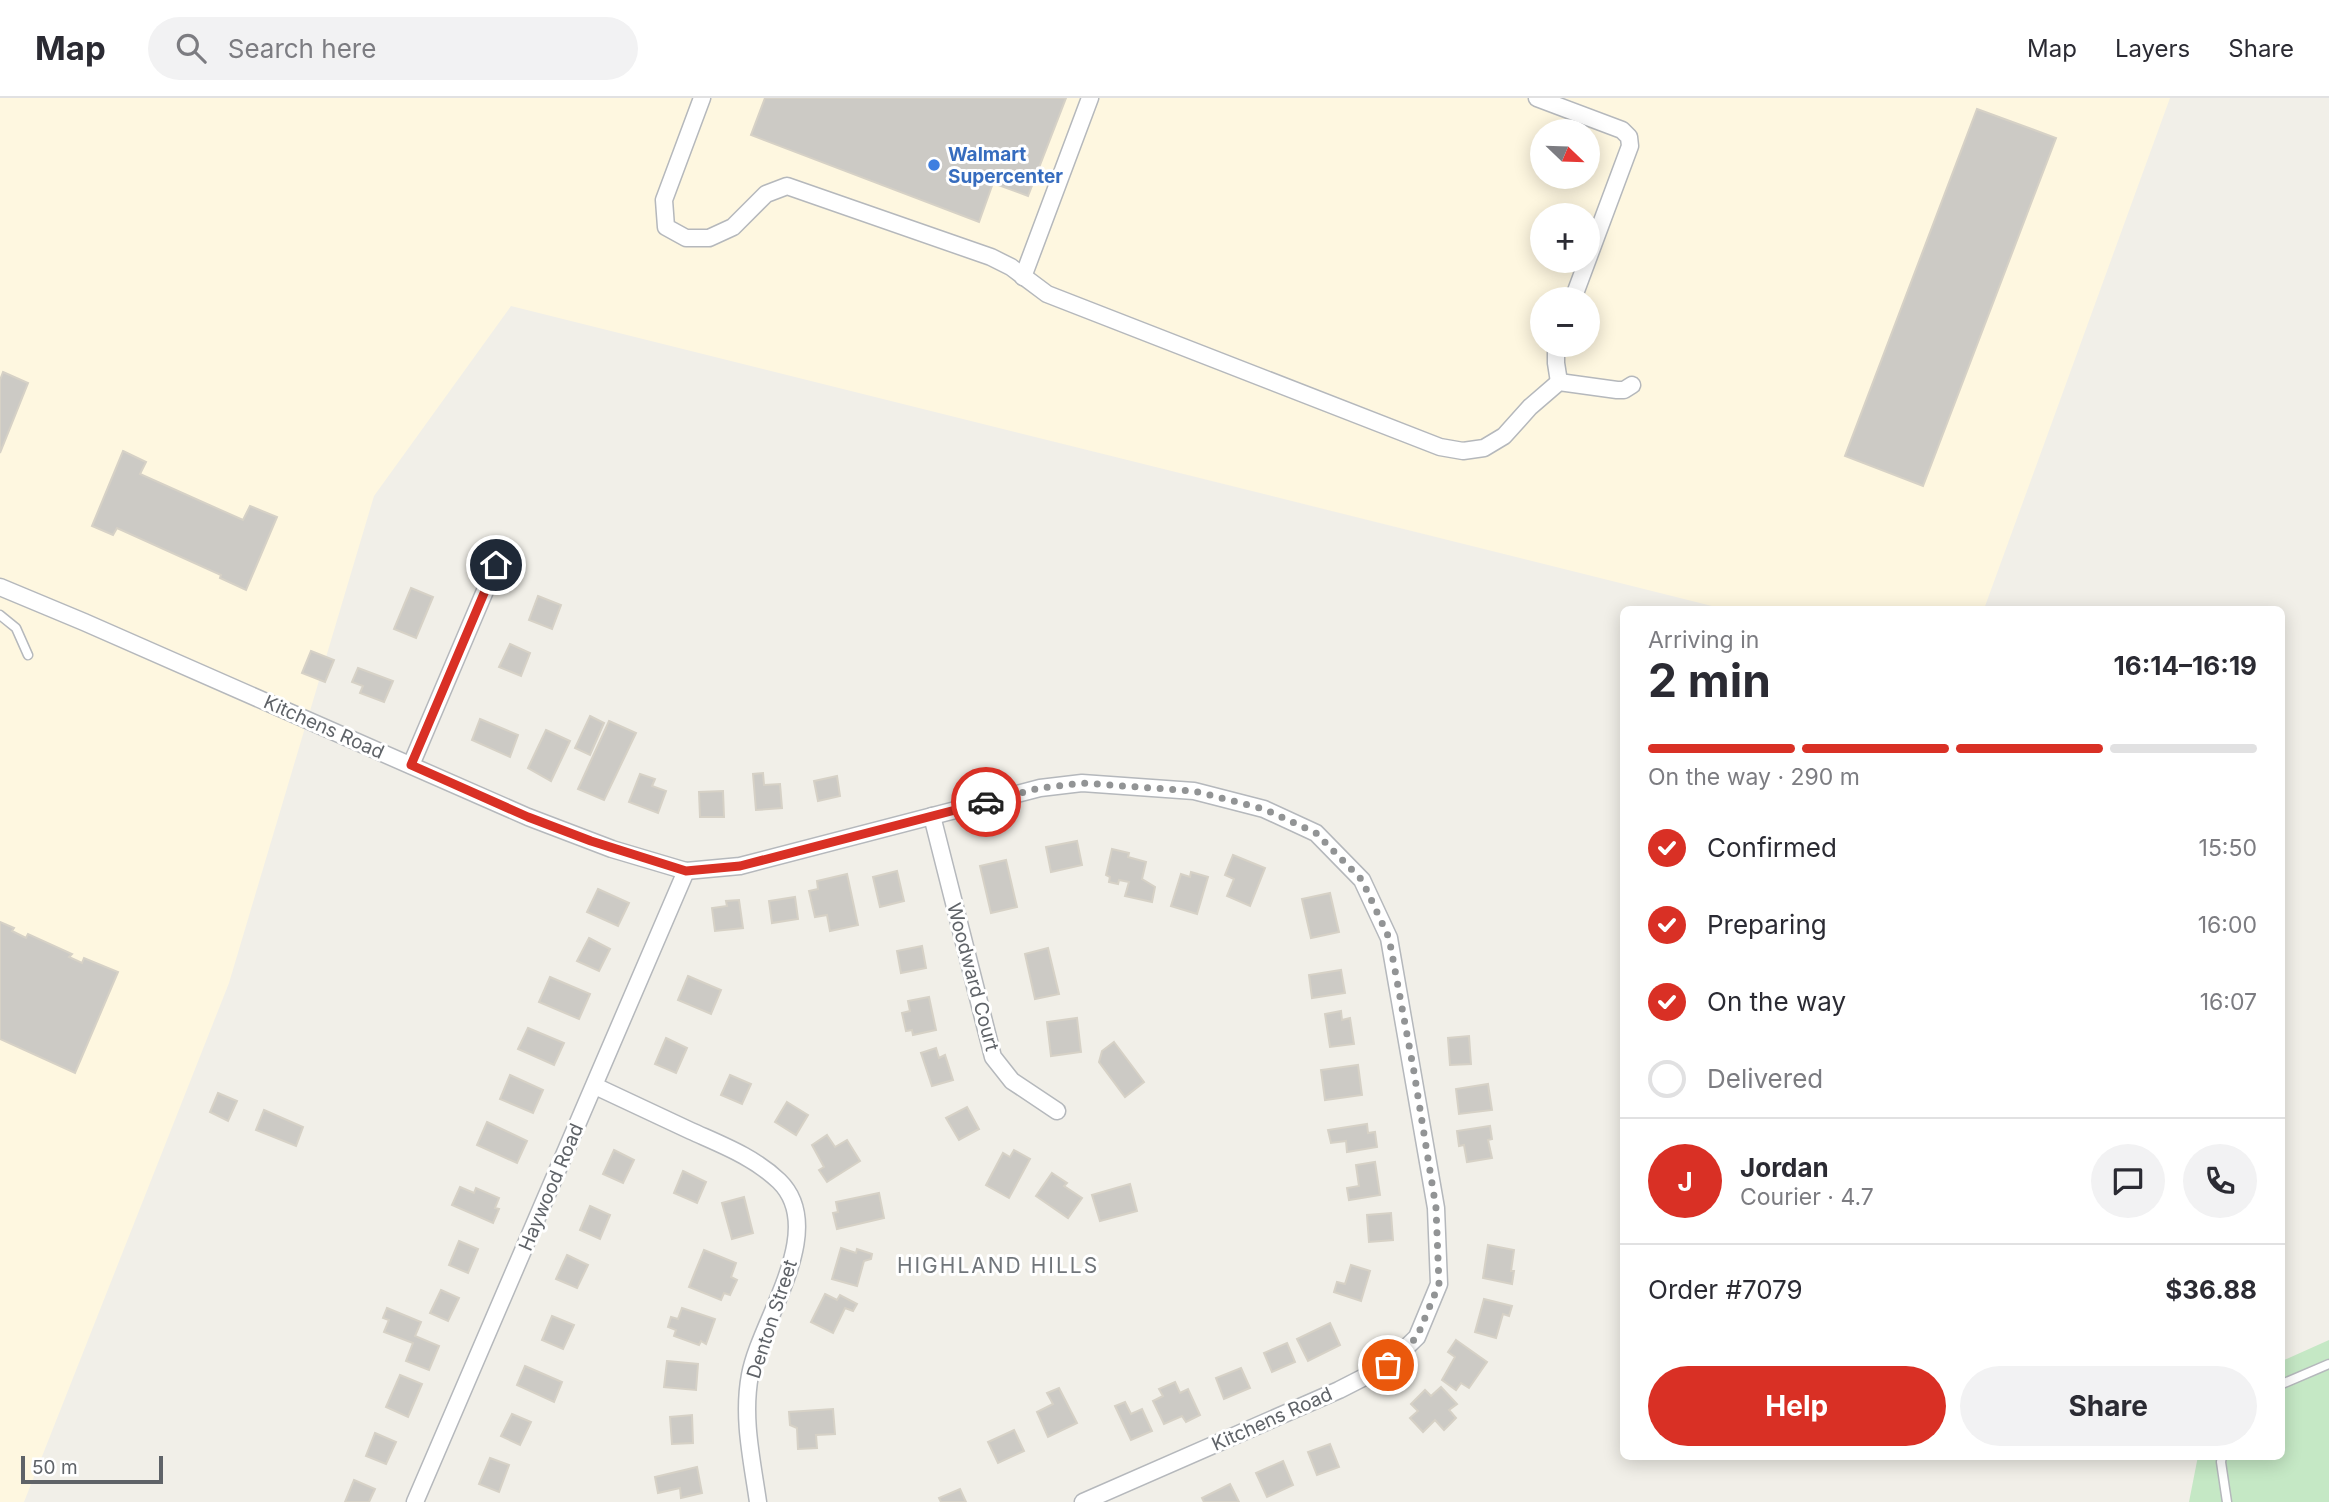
<!DOCTYPE html>
<meta charset="utf-8">
<style>
body{margin:0;font-family:Inter,sans-serif;background:#f2f2f3;color:#2b2b33;height:100vh;display:flex;flex-direction:column;font-size:26px;white-space:nowrap}
*{box-sizing:border-box;margin:0}
p{font-size:23px;color:#7c7c81}
.icon{flex:none;width:38px;height:38px;fill:none;stroke:currentColor;stroke-width:2;stroke-linecap:round;stroke-linejoin:round}
.map{position:relative;flex:1;overflow:hidden}
.details{position:absolute;left:1620px;top:508px;width:665px;height:854px;display:flex;flex-direction:column;background:#fff;border-radius:10px;box-shadow:0 4px 18px #0003}
.details>*{flex:none}
.needle{width:46px;rotate:113deg}
.controls{position:absolute;left:1530px;top:21px;display:grid;gap:14px}
.controls a{display:grid;place-items:center;width:70px;height:70px;border-radius:50%;background:#fff;box-shadow:0 4px 18px #0003;font-size:35px}
.scale{position:absolute;left:21px;bottom:18px;width:142px;box-sizing:border-box;padding-left:7px;border:4px solid #5f6368;border-top:0;font-size:19px;line-height:24px;white-space:nowrap;color:#5f6368;-webkit-text-stroke:5px #fff;paint-order:stroke}
.pin{position:absolute;display:grid;place-items:center;width:60px;height:60px;color:#fff;margin:-30px;border:4px solid #fff;border-radius:50%;box-shadow:0 2px 7px #0007}
.courier{position:absolute;display:grid;place-items:center;width:70px;height:70px;margin:-35px;border:5px solid #d93025;border-radius:50%;background:#fff;color:#222;box-shadow:0 2px 9px #0007}
.summary em{font-style:normal;font-weight:700}
.summary div{display:flex;flex-direction:column-reverse}
.summary{display:flex;align-items:center;justify-content:space-between;height:119px;padding:0 28px}
h1{font-size:46px;font-weight:700;line-height:52px}
.bar{display:grid;grid-template-columns:repeat(4,1fr);gap:10px 7px;align-content:center;height:84px;padding:0 28px}
.bar i{height:9px;border-radius:5px;background:#e1e1e2}
.bar .current{background:#d93025}
.bar p{grid-column:span 4}
.line{display:flex;align-items:center;gap:18px;padding:0 28px;border-top:2px solid #e1e1e2}
.line div{flex:1}
.round{display:grid;place-items:center;flex:none;width:74px;height:74px;border-radius:37px;background:#f2f2f3}
ol{padding:0 28px;list-style:none}
li{display:flex;align-items:center;gap:21px;height:77px}
li p{margin-inline-start:auto}
li .icon{padding:7px;border-radius:50%;background:#d93025;color:#fff;stroke-width:4}
li:last-child{color:#7c7c81}
li i{width:38px;height:38px;border:4px solid #e1e1e2;border-radius:50%}
.cta{display:flex;gap:14px;margin-top:auto;padding:14px 28px}
.cta a{flex:1;height:80px;border-radius:42px;background:#d93025;color:#fff;font-size:28px;font-weight:700;line-height:80px;text-align:center}
.cta a+a{background:#f2f2f3;color:#2b2b33}
header{display:flex;align-items:center;gap:42px;box-sizing:border-box;height:98px;padding:0 35px;background:#fff;border-bottom:2px solid #e1e1e2}
header strong{font-size:33px}
nav{display:flex;gap:38px;margin-inline-start:auto;font-size:24px}
.search{width:490px;height:63px;background:#f2f2f3;display:flex;align-items:center;gap:18px;box-sizing:border-box;padding:0 24px;border-radius:38px;color:#7c7c81;font-size:26px}
.map>svg:first-child{display:block}
.commercial{fill:#fef7e0;fill-rule:evenodd}
.green{fill:#c5e8c5}
.building{fill:#cccac5;stroke:#d6d1c6;stroke-width:2}
.lines{fill:none;stroke-linecap:round;stroke-linejoin:round}
.lane-casing{stroke:#b5b8bc;stroke-width:11}
.street-casing{stroke:#b5b8bc;stroke-width:19}
.lane{stroke:#fff;stroke-width:8}
.street{stroke:#fff;stroke-width:16}
.done{stroke:#929495;stroke-width:7;stroke-dasharray:0 12.6}
.route{stroke:#d93025;stroke-width:9}
.shop-dot{fill:#3f7fe0;stroke:#fff;stroke-width:2.5}
.labels{text-anchor:middle;dominant-baseline:central;stroke-width:6;stroke-linejoin:round;paint-order:stroke}
.shop-label{font-size:19px;font-weight:bold;fill:#366cbe;stroke:#fff;text-anchor:start}
.street-label{font-size:19px;fill:#5f6368;stroke:#fff}
.neighbourhood-label{font-size:21px;letter-spacing:2px;fill:#70757a;stroke:#fff}
</style>
<header>
<strong>Map</strong>
<div class="search"><svg class="icon" aria-label="search" viewBox="0 0 24 24"><circle cx="10" cy="10" r="6"/><path d="M15 15l6 6"/></svg>Search here</div>
<nav><a>Map</a><a>Layers</a><a>Share</a></nav>
</header>
<div class="map">
<svg width="2329" height="1404" viewBox="0 0 2329 1404">
<rect width="100%" height="100%" fill="#f1efe8"/>
<path class="commercial" d="M 0,0 L 2170,0 L 1984,511 L 1724,511 L 511,208 L 374,398 L 229,885 L 24,1404 L 0,1404 ZM 1542,33 L 1587,33 L 1587,79 L 1542,79 ZM 1542,117 L 1587,117 L 1587,163 L 1542,163 ZM 1542,201 L 1587,201 L 1587,247 L 1542,247 Z"/>
<polygon class="green" points="2329,1242 2329,1404 2189,1404 2198,1358 2282,1358 2282,1263"/>
<g class="building">
<polygon points="765,0 1066,0 1028,98 993,85 979,124 751,37"/>
<polygon points="1977,11 2056,40 1923,388 1845,358"/>
<polygon points="3,274 28,285 0,355 0,282"/>
<polygon points="123,353 146,364 140,376 243,422 250,408 277,419 246,492 220,480 221,477 117,430 113,437 92,428"/>
<polygon points="411,490 433,499 416,540 394,531"/>
<polygon points="538,498 561,507 552,531 529,522"/>
<polygon points="510,546 530,555 521,578 499,569"/>
<polygon points="311,553 334,562 325,584 302,575"/>
<polygon points="358,570 393,583 384,604 360,595 363,588 352,584"/>
<polygon points="590,618 604,625 590,657 575,650"/>
<polygon points="480,621 518,637 510,659 472,642"/>
<polygon points="609,623 636,635 604,702 578,691"/>
<polygon points="546,632 570,643 551,683 528,670"/>
<polygon points="763,675 764,687 780,686 782,710 756,712 753,676"/>
<polygon points="640,676 655,681 652,688 666,693 658,715 629,704"/>
<polygon points="837,678 840,698 818,703 814,683"/>
<polygon points="723,693 724,719 700,719 699,694"/>
<polygon points="1077,743 1082,767 1051,774 1046,749"/>
<polygon points="1112,751 1129,755 1128,759 1146,764 1142,781 1155,789 1152,804 1125,798 1129,784 1119,782 1118,786 1109,784 1110,779 1106,777"/>
<polygon points="1233,757 1265,770 1250,808 1227,798 1234,781 1225,777"/>
<polygon points="1006,762 1017,809 991,815 980,768"/>
<polygon points="897,773 904,803 880,809 873,779"/>
<polygon points="1191,774 1208,779 1197,816 1171,808 1181,776 1190,779"/>
<polygon points="847,776 858,827 830,833 827,817 815,819 809,793 818,791 817,783"/>
<polygon points="598,791 629,805 618,828 587,814"/>
<polygon points="1330,795 1339,834 1311,840 1302,801"/>
<polygon points="795,799 798,821 772,825 769,803"/>
<polygon points="739,802 743,830 715,833 712,810 727,808 726,803"/>
<polygon points="0,824 14,830 12,833 26,840 28,836 72,856 69,859 82,865 84,860 118,874 75,975 0,941"/>
<polygon points="589,840 610,851 599,873 577,863"/>
<polygon points="922,848 926,870 901,875 897,853"/>
<polygon points="1048,850 1059,896 1035,901 1025,856"/>
<polygon points="1341,872 1345,895 1312,900 1309,877"/>
<polygon points="688,878 721,892 711,916 678,902"/>
<polygon points="550,879 590,896 579,921 539,904"/>
<polygon points="929,899 936,932 913,937 912,932 906,933 902,915 910,913 908,903"/>
<polygon points="1341,913 1342,922 1350,920 1354,946 1330,949 1325,916"/>
<polygon points="1077,920 1081,954 1051,958 1047,924"/>
<polygon points="528,930 564,945 554,967 518,951"/>
<polygon points="1469,938 1471,966 1450,967 1448,940"/>
<polygon points="666,940 687,950 676,975 655,966"/>
<polygon points="1114,944 1144,984 1125,999 1099,964 1102,953"/>
<polygon points="936,950 939,960 945,957 953,982 932,988 921,955"/>
<polygon points="1358,967 1362,997 1325,1002 1321,972"/>
<polygon points="510,977 543,992 533,1015 500,1001"/>
<polygon points="730,977 751,986 742,1006 721,997"/>
<polygon points="1488,986 1492,1012 1459,1016 1456,991"/>
<polygon points="218,995 237,1003 228,1023 210,1014"/>
<polygon points="787,1004 808,1017 796,1037 775,1024"/>
<polygon points="967,1009 979,1031 959,1042 946,1020"/>
<polygon points="264,1012 303,1029 296,1048 256,1032"/>
<polygon points="487,1024 527,1043 517,1065 477,1047"/>
<polygon points="1367,1026 1368,1035 1375,1034 1377,1049 1347,1054 1346,1043 1331,1045 1328,1032"/>
<polygon points="1490,1028 1492,1041 1488,1042 1492,1060 1467,1064 1464,1047 1459,1048 1457,1033"/>
<polygon points="827,1037 835,1049 847,1042 860,1063 827,1084 819,1072 824,1069 812,1047"/>
<polygon points="614,1052 634,1062 623,1085 603,1076"/>
<polygon points="1014,1052 1030,1061 1009,1100 986,1087 1003,1055 1010,1059"/>
<polygon points="1375,1064 1380,1097 1349,1102 1347,1090 1359,1088 1356,1067"/>
<polygon points="683,1073 706,1084 697,1105 674,1095"/>
<polygon points="1052,1075 1067,1085 1064,1088 1082,1100 1068,1120 1036,1098"/>
<polygon points="1130,1086 1137,1113 1100,1123 1092,1097"/>
<polygon points="460,1089 474,1095 476,1090 499,1100 495,1110 499,1111 493,1125 452,1107"/>
<polygon points="879,1095 884,1120 837,1131 833,1115 838,1114 836,1104"/>
<polygon points="744,1099 753,1135 732,1141 722,1105"/>
<polygon points="590,1108 610,1117 600,1141 580,1132"/>
<polygon points="1391,1115 1393,1142 1369,1144 1367,1117"/>
<polygon points="459,1143 478,1151 468,1175 449,1167"/>
<polygon points="1488,1147 1514,1152 1511,1173 1514,1173 1512,1186 1483,1180"/>
<polygon points="841,1150 856,1155 857,1151 872,1156 871,1161 864,1163 857,1188 832,1181"/>
<polygon points="704,1152 736,1165 731,1179 737,1182 730,1197 724,1195 721,1202 689,1189"/>
<polygon points="567,1157 588,1167 577,1190 556,1181"/>
<polygon points="1351,1167 1370,1173 1361,1203 1334,1194 1337,1184 1345,1186"/>
<polygon points="441,1192 459,1200 448,1223 430,1215"/>
<polygon points="825,1196 837,1202 840,1197 857,1206 853,1213 845,1210 833,1235 811,1224"/>
<polygon points="1484,1201 1512,1208 1509,1218 1503,1216 1496,1240 1475,1234"/>
<polygon points="387,1210 421,1224 415,1238 439,1248 429,1272 406,1263 413,1245 384,1234 389,1222 383,1220"/>
<polygon points="682,1210 715,1221 706,1246 701,1243 699,1247 674,1238 676,1232 668,1229 671,1219 678,1221"/>
<polygon points="552,1218 574,1227 563,1251 542,1242"/>
<polygon points="1330,1225 1340,1247 1308,1263 1297,1241"/>
<polygon points="1456,1242 1487,1264 1469,1290 1461,1285 1456,1292 1442,1282 1455,1259 1448,1254"/>
<polygon points="1287,1245 1295,1264 1272,1274 1264,1255"/>
<polygon points="667,1263 698,1266 696,1292 664,1289"/>
<polygon points="525,1268 562,1284 554,1304 517,1287"/>
<polygon points="1241,1270 1250,1290 1224,1301 1216,1280"/>
<polygon points="400,1277 422,1286 408,1319 386,1309"/>
<polygon points="1175,1284 1180,1295 1188,1291 1200,1317 1186,1324 1182,1318 1164,1326 1153,1303 1163,1298 1159,1291"/>
<polygon points="1441,1289 1457,1306 1449,1312 1456,1320 1444,1332 1435,1322 1423,1334 1410,1320 1418,1313 1411,1306 1425,1292 1431,1298"/>
<polygon points="1059,1290 1077,1325 1048,1339 1037,1314 1053,1306 1047,1295"/>
<polygon points="1125,1304 1131,1316 1142,1311 1152,1333 1131,1342 1115,1308"/>
<polygon points="833,1311 835,1336 816,1337 817,1350 798,1351 797,1330 790,1327 789,1314"/>
<polygon points="512,1316 531,1324 520,1347 501,1338"/>
<polygon points="692,1317 693,1345 672,1346 670,1319"/>
<polygon points="1014,1332 1024,1353 998,1365 988,1344"/>
<polygon points="375,1335 396,1344 386,1366 366,1358"/>
<polygon points="1330,1346 1339,1369 1317,1377 1308,1354"/>
<polygon points="490,1360 509,1367 499,1394 479,1386"/>
<polygon points="1283,1363 1293,1387 1267,1399 1256,1375"/>
<polygon points="697,1369 702,1395 681,1400 680,1390 658,1395 655,1379"/>
<polygon points="354,1382 375,1391 369,1404 345,1404"/>
<polygon points="1230,1386 1239,1404 1204,1404 1202,1400"/>
<polygon points="960,1391 966,1404 941,1404 939,1400"/>
</g>
<g class="lines">
<defs>
<g id="lane">
<polyline points="0,517 16,530 28,557"/>
<polyline points="2282,1286 2329,1266"/>
<polyline points="2222,1358 2221,1364 2227,1404"/>
</g>
<g id="street">
<polyline points="702,0 664,102 666,129 686,140 709,140 733,129 766,96 787,88 991,159 1011,169 1047,196 1440,349 1463,353 1484,350 1504,338 1530,309 1559,284 1617,292 1624,292 1632,287"/>
<polyline points="1537,0 1622,32 1629,39 1630,48 1573,201"/>
<polyline points="1023,179 1090,0"/>
<polyline points="1556,247 1556,265 1559,284"/>
<polyline points="0,489 84,524 528,719 612,751 686,773 740,768 1040,690 1082,685 1194,693 1264,711 1316,735 1362,782 1389,840 1436,1110 1439,1186 1417,1239 1388,1267 1339,1292 1083,1404"/>
<polyline points="411,667 496,467"/>
<polyline points="932,718 993,959 1012,983 1057,1013"/>
<path d="M 595,988 C 627,1003 659,1018 691,1033 C 722,1047 754,1059 779,1083 C 829,1132 760,1222 750,1277 C 742,1320 752,1362 758,1404"/>
<polyline points="415,1404 686,773"/>
</g>
</defs>
<use href="#lane" class="lane-casing"/>
<use href="#street" class="street-casing"/>
<use href="#lane" class="lane"/>
<use href="#street" class="street"/>
</g>
<g class="lines">
<polyline class="done" points="986,704 1040,690 1082,685 1194,693 1264,711 1316,735 1362,782 1389,840 1414,974 1436,1110 1439,1186 1417,1239 1388,1267"/>
<polyline class="route" points="496,467 411,667 528,719 591,743 686,773 740,768 986,704"/>
</g>
<circle class="shop-dot" cx="934" cy="67" r="7"/>
<g class="labels">
<g class="shop-label">
<text x="948" y="56">Walmart<tspan x="948" dy="22">Supercenter</tspan></text>
</g>
<g class="street-label">
<text transform="translate(324 629) rotate(24)">Kitchens Road</text>
<text transform="translate(973 879) rotate(75)">Woodward Court</text>
<text transform="translate(551 1089) rotate(-67)">Haywood Road</text>
<text transform="translate(772 1221) rotate(-72)">Denton Street</text>
<text transform="translate(1272 1321) rotate(-24)">Kitchens Road</text>
</g>
<g class="neighbourhood-label">
<text x="998" y="1167">HIGHLAND HILLS</text>
</g>
</g>
</svg>
<div class="controls">
<a><svg class="needle" viewBox="-14 -14 28 28"><path d="M0-13l5 13h-10z" fill="#e53935"/><path d="M0 13l5-13h-10z" fill="#7c7c81"/></svg></a>
<a>+</a>
<a>−</a>
</div>
<div class="scale">50 m</div>
<div class="pin" style="left:1388px;top:1267px;background:#ea580c"><svg class="icon" aria-label="bag" viewBox="0 0 24 24"><path d="M5 8h14l-1 12H6zM9 8a3 3 0 0 1 6 0"/></svg></div>
<div class="pin" style="left:496px;top:467px;background:#1f2937"><svg class="icon" aria-label="home" viewBox="0 0 24 24"><path d="M3 11l9-7 9 7M6 9v11h12V9"/></svg></div>
<div class="courier" style="left:986px;top:704px"><svg class="icon" aria-label="car" viewBox="0 0 24 24"><path d="M5 17H2v-5l4-1 3-4h7l3 4 3 1v5h-3M9 17h6M6 11h13"/><circle cx="7" cy="17" r="2"/><circle cx="17" cy="17" r="2"/></svg></div>
<section class="details">
<div class="summary"><div><h1>2 min</h1><p>Arriving in</p></div><em>16:14–16:19</em></div>
<div class="bar"><i class="current"></i><i class="current"></i><i class="current"></i><i></i><p>On the way · 290 m</p></div>
<ol>
<li><svg class="icon" aria-label="check" viewBox="0 0 24 24"><path d="M5 12l5 5 9-10"/></svg>Confirmed<p>15:50</p></li>
<li><svg class="icon" aria-label="check" viewBox="0 0 24 24"><path d="M5 12l5 5 9-10"/></svg>Preparing<p>16:00</p></li>
<li><svg class="icon" aria-label="check" viewBox="0 0 24 24"><path d="M5 12l5 5 9-10"/></svg>On the way<p>16:07</p></li>
<li><i></i>Delivered</li>
</ol>
<div class="line" style="height:126px"><b class="round" style="background:#d93025;color:#fff">J</b><div><b>Jordan</b><p>Courier · 4.7</p></div><a class="round"><svg class="icon" aria-label="chat" viewBox="0 0 24 24"><path d="M4 5h16v11H9l-5 4z"/></svg></a><a class="round"><svg class="icon" aria-label="phone" viewBox="0 0 24 24"><path d="M5 4h4l2 5-3 2q2 4 5 5l2-3 5 2v4C11 20 4 13 5 4z"/></svg></a></div>
<div class="line" style="height:91px"><div>Order #7079</div><b>$36.88</b></div>
<div class="cta"><a>Help</a><a>Share</a></div>
</section>
</div>
